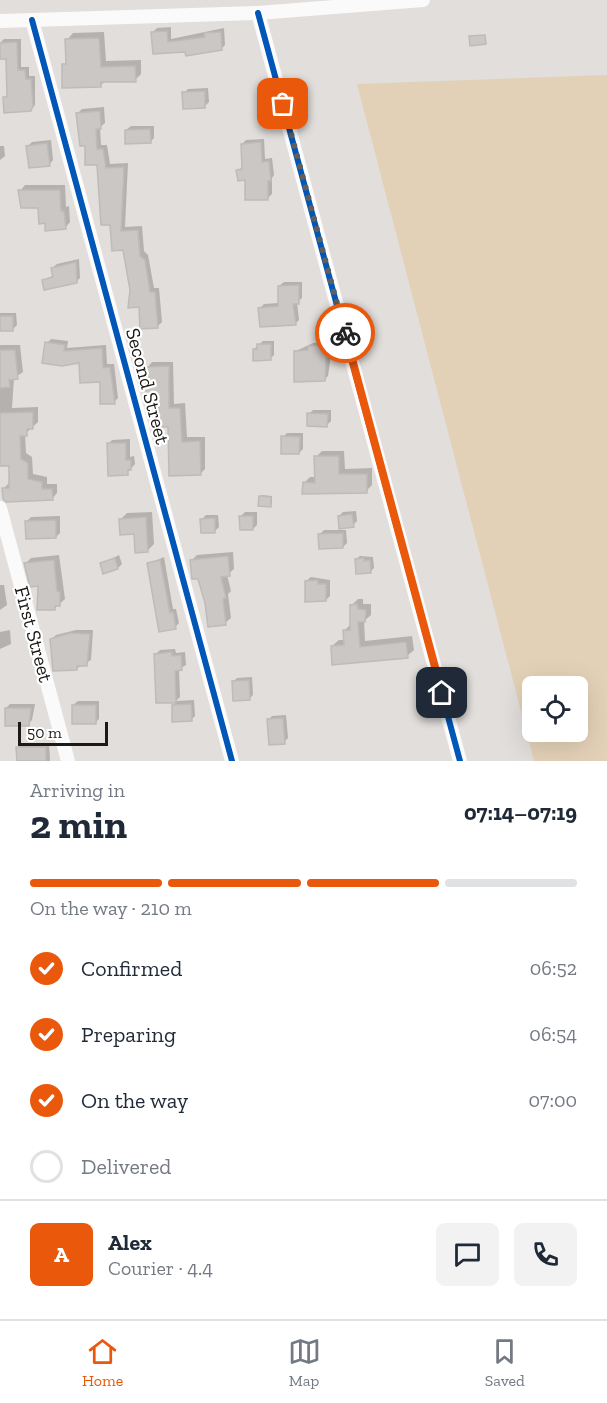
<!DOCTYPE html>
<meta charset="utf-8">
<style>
body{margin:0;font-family:"Zilla Slab",serif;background:#f2f2f3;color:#1f2937;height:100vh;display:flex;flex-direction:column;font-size:22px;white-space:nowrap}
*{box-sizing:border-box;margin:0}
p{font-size:20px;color:#747a83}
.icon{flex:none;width:33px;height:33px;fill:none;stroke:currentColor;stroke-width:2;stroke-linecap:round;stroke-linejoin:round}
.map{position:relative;height:761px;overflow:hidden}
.sheet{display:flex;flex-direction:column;background:#fff;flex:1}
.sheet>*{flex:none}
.fabs{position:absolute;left:522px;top:676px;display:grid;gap:12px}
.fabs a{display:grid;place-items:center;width:66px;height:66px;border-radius:9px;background:#fff;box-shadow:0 6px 24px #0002;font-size:30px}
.scale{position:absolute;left:18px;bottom:15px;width:90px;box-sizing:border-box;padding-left:6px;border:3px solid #1c1a18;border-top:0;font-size:16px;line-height:21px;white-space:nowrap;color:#1c1a18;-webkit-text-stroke:4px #fff;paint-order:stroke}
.pin{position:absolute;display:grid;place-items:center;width:51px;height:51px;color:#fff;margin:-26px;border-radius:12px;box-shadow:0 3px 9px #0006}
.courier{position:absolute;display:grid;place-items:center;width:60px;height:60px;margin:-30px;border:4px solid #ea580c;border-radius:50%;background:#fff;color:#222;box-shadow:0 2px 8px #0007}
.summary em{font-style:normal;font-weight:700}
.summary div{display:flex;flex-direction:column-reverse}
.summary{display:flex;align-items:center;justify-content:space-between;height:102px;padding:0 30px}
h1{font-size:39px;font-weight:700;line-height:45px}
.bar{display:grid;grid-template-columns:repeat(4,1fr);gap:9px 6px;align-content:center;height:72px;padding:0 30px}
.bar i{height:8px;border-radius:4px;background:#e0e1e3}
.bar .active{background:#ea580c}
.bar p{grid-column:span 4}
.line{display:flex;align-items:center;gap:15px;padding:0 30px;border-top:2px solid #e0e1e3}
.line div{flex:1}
.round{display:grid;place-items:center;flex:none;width:63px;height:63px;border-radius:9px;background:#f2f2f3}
ol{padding:0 30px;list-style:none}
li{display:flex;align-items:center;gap:18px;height:66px}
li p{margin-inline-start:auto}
li .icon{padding:6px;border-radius:50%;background:#ea580c;color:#fff;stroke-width:4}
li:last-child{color:#747a83}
li i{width:33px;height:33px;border:3px solid #e0e1e3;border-radius:50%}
.tabs{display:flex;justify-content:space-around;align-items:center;height:84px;border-top:2px solid #e0e1e3;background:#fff;font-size:16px;color:#747a83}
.tabs a{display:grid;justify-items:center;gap:3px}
.tabs .active{color:#ea580c}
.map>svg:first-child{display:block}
.green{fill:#e3d1b7;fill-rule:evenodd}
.shadow{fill:#0003}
.building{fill:#cac7c5;stroke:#bebbb9;stroke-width:1.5}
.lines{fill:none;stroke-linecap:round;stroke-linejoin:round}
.minor{stroke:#fafafa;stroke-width:14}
.cycleway-casing{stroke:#fff;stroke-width:10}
.cycleway{stroke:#0057b8;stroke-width:6}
.done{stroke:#615f5c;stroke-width:6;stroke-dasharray:0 10.8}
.route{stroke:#ea580c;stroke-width:8}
.labels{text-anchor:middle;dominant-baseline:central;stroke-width:4.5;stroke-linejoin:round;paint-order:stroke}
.street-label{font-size:20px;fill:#1c1a18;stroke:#fff}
</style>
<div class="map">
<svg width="607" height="761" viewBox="0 0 607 761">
<rect width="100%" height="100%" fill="#e1dedb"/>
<path class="green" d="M 607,75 L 607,761 L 534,761 L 357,84 ZM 532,687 L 578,687 L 578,732 L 532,732 Z"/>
<g class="shadow">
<polygon points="171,27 171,39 224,28 225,45 221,49 154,53 153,32 157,28"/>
<polygon points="104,32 106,61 141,60 141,74 135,80 105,81 100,86 64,65 68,61 67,40 73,33"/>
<polygon points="4,39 21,39 21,67 29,67 29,76 35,76 35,105 31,110 4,98 9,94 7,58 0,43"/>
<polygon points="208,88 209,102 205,106 184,93 188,89"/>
<polygon points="104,107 105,123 100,127 101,145 107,145 110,164 128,163 125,227 142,226 144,251 148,255 154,288 159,288 162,322 157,327 140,306 131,290 124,249 98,163 86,145 78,113 82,109"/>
<polygon points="131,126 154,126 154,138 150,142 126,130"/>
<polygon points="264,139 265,159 272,158 274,175 272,178 272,194 268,198 238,171 243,166 242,144 246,140"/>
<polygon points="51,140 53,160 49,165 28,146 32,142"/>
<polygon points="0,146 4,146 5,156 0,160"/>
<polygon points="25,185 65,185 66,207 69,206 70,222 65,228 46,222 40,206 20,191"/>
<polygon points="79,259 80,278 76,282 44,280 54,275 52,268 57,264"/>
<polygon points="284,282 302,282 302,298 297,302 299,320 295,324 260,308 264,304 279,303 279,286"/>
<polygon points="0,313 16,313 17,325 13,329 0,330"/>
<polygon points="51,339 68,341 67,348 106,345 107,364 114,364 118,398 114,402 101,381 81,361 47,343"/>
<polygon points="263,341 274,341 274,355 270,359 254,349"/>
<polygon points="333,342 328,376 324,380 296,351 313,343"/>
<polygon points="0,345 20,345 23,372 14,378 12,408 38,407 38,422 25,434 26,453 32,457 33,474 47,477 47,484 57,484 57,493 52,499 4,488 9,483 10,464 0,464"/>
<polygon points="152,362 173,362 174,404 185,403 187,437 205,437 205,469 200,474 170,425 160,405 147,368"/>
<polygon points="313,410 331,410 331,421 327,425 309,414"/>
<polygon points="287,433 303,433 303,449 299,453 283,437"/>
<polygon points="130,439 130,457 134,456 135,464 127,473 108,444 112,440"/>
<polygon points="322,451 344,451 345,469 372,468 372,485 366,491 304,483 310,477 316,477 316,457"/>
<polygon points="262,495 272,496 272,504 270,505 260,497"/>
<polygon points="356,511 357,521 353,525 339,516 343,512"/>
<polygon points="152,512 154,544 147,551 136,532 120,520 127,513"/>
<polygon points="245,512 257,512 257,525 253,529 241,516"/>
<polygon points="206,515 218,515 219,527 215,531 202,519"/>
<polygon points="60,516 60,533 56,537 27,521 31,517"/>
<polygon points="324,530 346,530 347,543 343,547 320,534"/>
<polygon points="233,552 234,569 227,575 231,591 228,594 231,618 225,623 206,602 192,560 197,555"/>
<polygon points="59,555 65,599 54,609 26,563 31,558"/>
<polygon points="119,555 122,564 118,568 102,564"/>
<polygon points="360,556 373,557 374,568 370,572 356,559"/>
<polygon points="164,557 173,609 176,609 179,623 175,627 148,564"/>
<polygon points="311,577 330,580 330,596 326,600 306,581"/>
<polygon points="0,585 4,585 7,605 0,610"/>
<polygon points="358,599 363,599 363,604 371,604 371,615 364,621 365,641 412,636 414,650 407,656 332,646 339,640 345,640 344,631 351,624 352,605"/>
<polygon points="10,630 11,644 0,649 0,632"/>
<polygon points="76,630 93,630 91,660 76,669 51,640 56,635"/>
<polygon points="175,649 176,653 185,652 186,665 179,669 180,697 176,701 156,654 160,650"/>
<polygon points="252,677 253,695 249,699 234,681 237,678"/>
<polygon points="194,700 195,716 191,720 173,705 177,701"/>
<polygon points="78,701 99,701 99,719 95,723 73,705"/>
<polygon points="10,704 35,704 32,720 28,724 6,708"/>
<polygon points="286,715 288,738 284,742 268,720 272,716"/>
<polygon points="49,743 50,761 18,761 18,748 22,744"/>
</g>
<g class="building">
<polygon points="167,31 168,42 205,37 204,33 221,32 222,50 186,56 185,52 153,54 151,32"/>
<polygon points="485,35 486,44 470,46 469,36"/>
<polygon points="99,38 101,67 135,66 136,82 101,82 101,87 62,88 62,64 66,64 65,39"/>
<polygon points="17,42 18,70 25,70 26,79 31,79 33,106 31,111 4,113 3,97 7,97 6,59 0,59 0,43"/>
<polygon points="205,91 205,108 183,109 182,92"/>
<polygon points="100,111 101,129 96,129 97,149 103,149 106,168 124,167 121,231 138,230 140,256 145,260 150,292 155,292 158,328 140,329 139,307 128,308 130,290 123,250 112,251 110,225 101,225 97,165 85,165 85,146 80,146 76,113"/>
<polygon points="150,129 151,143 125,144 125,130"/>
<polygon points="261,142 262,162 269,161 271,181 268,181 268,200 245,200 245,180 238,181 236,170 242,169 241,144"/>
<polygon points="47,143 50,166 29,168 26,146"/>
<polygon points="18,190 60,190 61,211 64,211 66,229 45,231 45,223 39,224 38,208 21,208"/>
<polygon points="76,262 77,283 44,290 42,280 53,277 51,268"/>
<polygon points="299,285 299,304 293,304 296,325 260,327 258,308 278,306 278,286"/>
<rect x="0" y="316" width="13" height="15"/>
<polygon points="45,342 65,345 64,351 102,348 103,368 110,367 115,404 100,404 100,382 80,383 79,363 62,366 42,363"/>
<polygon points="257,344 271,344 271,360 253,361 253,349 257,349"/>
<polygon points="330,345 330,356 326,357 325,381 294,382 294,351 308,350 308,346"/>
<polygon points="0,350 15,350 18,379 9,380 10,387 0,388"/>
<polygon points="169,366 169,408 180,408 182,442 200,441 201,475 169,476 168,427 160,427 159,407 146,407 146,367"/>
<polygon points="33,412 33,429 27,429 27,436 20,436 21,459 28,463 28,479 42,482 42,489 52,489 53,500 6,502 3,499 2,488 9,488 9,466 0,466 0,413"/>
<polygon points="307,413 328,414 327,427 307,426"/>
<polygon points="281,436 300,437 299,454 281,454"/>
<polygon points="107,443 126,443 126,460 131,460 131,470 128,470 128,475 108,476"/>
<polygon points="314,456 339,456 339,474 367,474 367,493 302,494 303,482 315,483"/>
<polygon points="259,496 271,497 271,507 258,506"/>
<polygon points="352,514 354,527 339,529 338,516"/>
<polygon points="239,516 253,516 253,530 240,530"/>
<polygon points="146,517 148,552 135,553 134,534 120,535 119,519"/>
<polygon points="215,518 215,533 201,533 200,519"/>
<polygon points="56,520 56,538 26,539 25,521"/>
<polygon points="343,533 343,548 319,549 318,534"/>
<polygon points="228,556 230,576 221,577 226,598 223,599 226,625 208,627 205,603 198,579 192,579 190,560"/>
<polygon points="115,558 118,569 103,574 100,563"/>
<polygon points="364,558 364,561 370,560 371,573 356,574 355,559"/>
<polygon points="54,560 57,591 60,592 60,606 55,606 55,610 37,610 38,586 30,587 24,563"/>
<polygon points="160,560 170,613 173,612 176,629 159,632 147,563"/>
<polygon points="318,580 318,584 326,584 326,601 305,602 305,581"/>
<polygon points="357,604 358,609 366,610 365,622 358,622 360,647 406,642 408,658 332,665 331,646 344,645 343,630 350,630 350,605"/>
<polygon points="70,633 90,634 87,666 77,666 77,670 53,671 50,639"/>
<polygon points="172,652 172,656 181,655 182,670 175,671 176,703 156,703 154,654"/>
<polygon points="249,680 250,700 233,701 232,681"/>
<polygon points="191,704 192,721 172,722 172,705"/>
<rect x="72" y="705" width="24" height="19"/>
<polygon points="5,708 31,708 29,726 5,726"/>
<polygon points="283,718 285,744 269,745 267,719"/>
<polygon points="16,747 46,747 46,761 17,761"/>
</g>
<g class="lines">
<g class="minor">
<polyline points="258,13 460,761"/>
<polyline points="32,20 232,761"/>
<polyline points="0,21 258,13 423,0"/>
<polyline points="0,508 68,761"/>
</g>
<defs>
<g id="cycleway">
<polyline points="258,13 460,761"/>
<polyline points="32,20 232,761"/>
</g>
</defs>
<use href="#cycleway" class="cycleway-casing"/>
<use href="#cycleway" class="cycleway"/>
</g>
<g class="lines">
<polyline class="done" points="283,104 345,333"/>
<polyline class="route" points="345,333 442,693"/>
</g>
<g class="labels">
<g class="street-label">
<text transform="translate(148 386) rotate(75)">Second Street</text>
<text transform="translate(34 634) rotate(75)">First Street</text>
</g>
</g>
</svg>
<div class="fabs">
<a><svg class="icon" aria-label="locate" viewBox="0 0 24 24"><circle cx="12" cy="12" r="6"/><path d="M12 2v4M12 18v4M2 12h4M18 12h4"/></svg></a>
</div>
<div class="scale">50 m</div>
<div class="pin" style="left:283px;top:104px;background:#ea580c"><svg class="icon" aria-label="bag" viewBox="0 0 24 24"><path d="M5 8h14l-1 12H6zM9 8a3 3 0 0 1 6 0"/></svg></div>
<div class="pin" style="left:442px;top:693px;background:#1f2937"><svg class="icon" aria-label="home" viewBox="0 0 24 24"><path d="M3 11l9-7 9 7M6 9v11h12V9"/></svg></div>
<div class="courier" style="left:345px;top:333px"><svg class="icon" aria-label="bike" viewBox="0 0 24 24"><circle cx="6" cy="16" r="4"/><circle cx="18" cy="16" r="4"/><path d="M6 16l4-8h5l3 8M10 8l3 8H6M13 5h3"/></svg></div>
</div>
<section class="sheet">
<div class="summary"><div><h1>2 min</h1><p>Arriving in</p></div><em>07:14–07:19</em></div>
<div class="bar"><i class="active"></i><i class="active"></i><i class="active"></i><i></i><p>On the way · 210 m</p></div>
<ol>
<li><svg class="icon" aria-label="check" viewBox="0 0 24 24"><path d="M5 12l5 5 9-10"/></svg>Confirmed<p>06:52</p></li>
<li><svg class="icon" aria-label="check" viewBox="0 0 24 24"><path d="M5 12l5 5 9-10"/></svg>Preparing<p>06:54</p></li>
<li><svg class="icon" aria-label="check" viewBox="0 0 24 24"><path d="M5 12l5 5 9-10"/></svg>On the way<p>07:00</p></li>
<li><i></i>Delivered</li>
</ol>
<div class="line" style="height:108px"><b class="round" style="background:#ea580c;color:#fff">A</b><div><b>Alex</b><p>Courier · 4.4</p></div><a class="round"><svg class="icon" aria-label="chat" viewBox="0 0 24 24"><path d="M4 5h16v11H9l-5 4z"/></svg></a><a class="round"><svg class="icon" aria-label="phone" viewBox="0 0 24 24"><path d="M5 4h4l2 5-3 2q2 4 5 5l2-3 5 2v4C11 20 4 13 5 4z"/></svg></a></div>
</section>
<nav class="tabs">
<a class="active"><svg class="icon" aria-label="home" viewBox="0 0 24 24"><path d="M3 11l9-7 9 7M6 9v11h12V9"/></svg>Home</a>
<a><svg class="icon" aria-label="map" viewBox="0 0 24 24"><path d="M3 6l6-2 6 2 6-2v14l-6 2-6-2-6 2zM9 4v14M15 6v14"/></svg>Map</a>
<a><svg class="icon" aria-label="saved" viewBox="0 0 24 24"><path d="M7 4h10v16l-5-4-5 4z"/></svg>Saved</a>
</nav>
